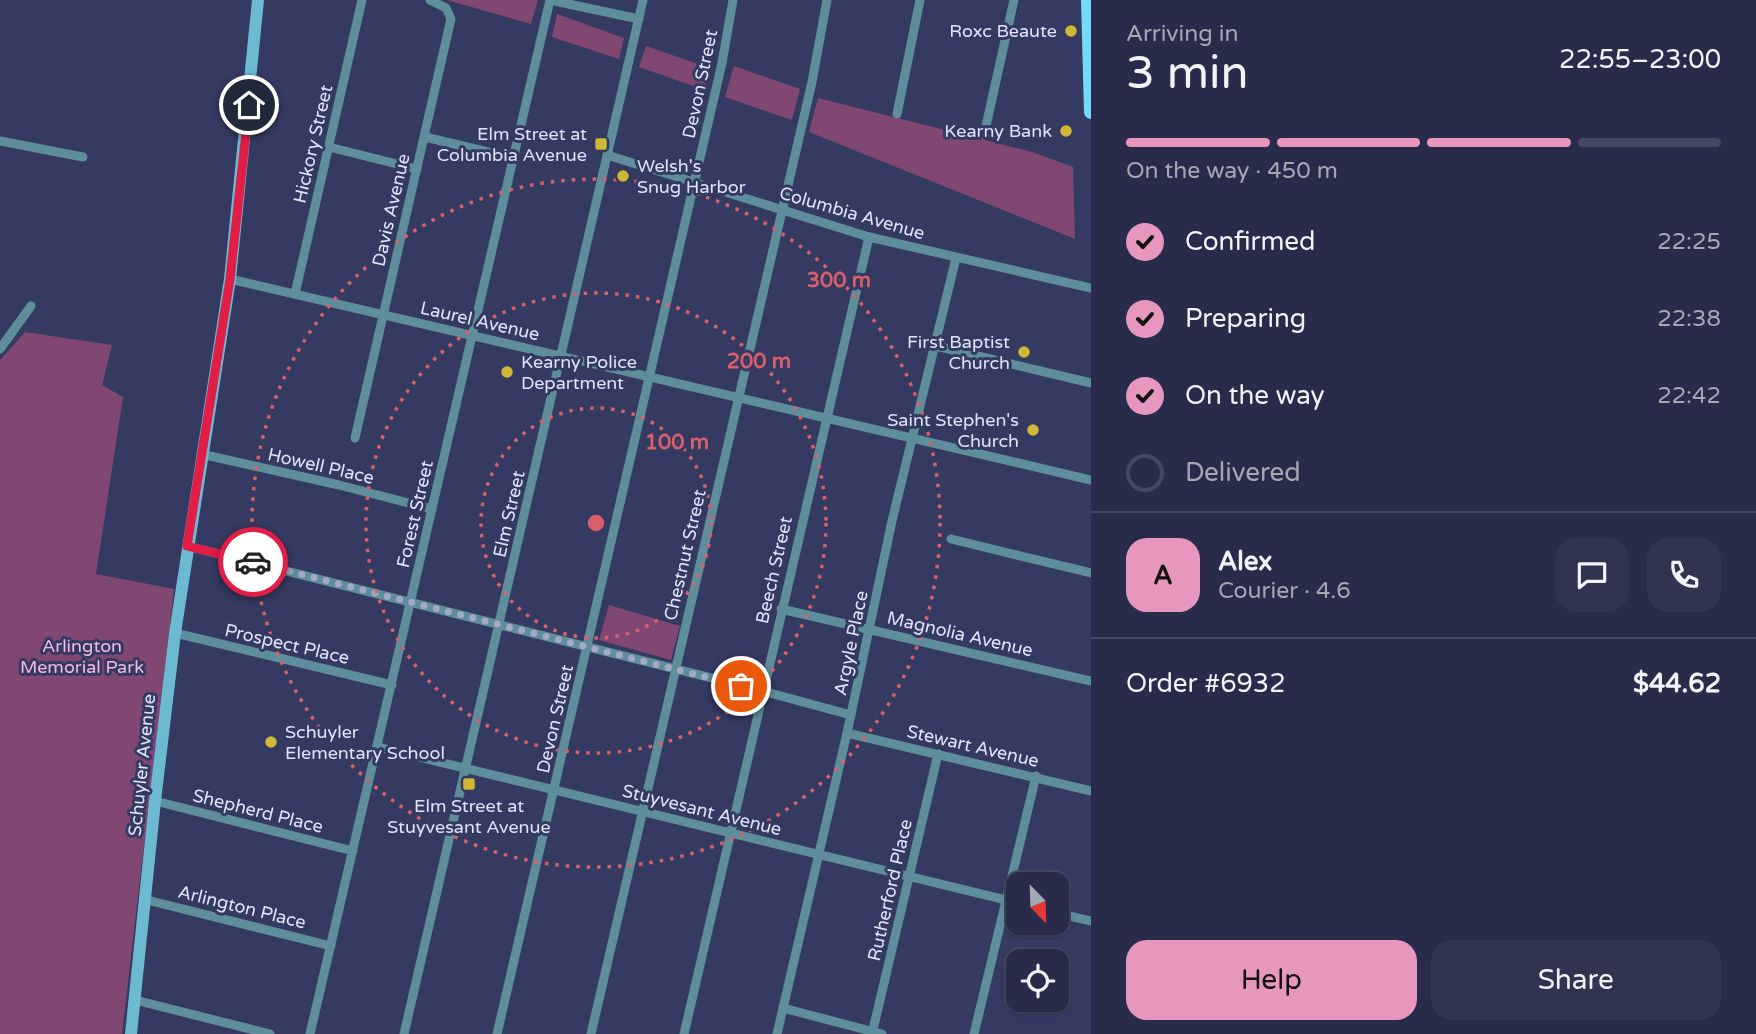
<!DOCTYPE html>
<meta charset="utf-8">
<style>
body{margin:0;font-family:"Varela Round",sans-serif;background:#303451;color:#f1f3f6;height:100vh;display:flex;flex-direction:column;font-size:26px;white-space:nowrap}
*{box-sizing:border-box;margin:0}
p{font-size:23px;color:#a5a7b5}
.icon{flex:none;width:38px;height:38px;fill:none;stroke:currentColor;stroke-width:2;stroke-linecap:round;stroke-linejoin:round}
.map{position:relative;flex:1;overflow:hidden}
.details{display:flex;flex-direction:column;background:#282c4a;width:665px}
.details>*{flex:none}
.needle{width:46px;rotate:157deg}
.controls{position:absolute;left:1006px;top:872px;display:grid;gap:14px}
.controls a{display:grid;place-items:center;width:63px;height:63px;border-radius:14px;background:#282c4a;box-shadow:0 2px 5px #0004,0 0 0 2px #444862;font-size:35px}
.pin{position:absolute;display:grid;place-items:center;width:60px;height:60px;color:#fff;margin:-30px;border:4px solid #fff;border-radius:50%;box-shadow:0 2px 7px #0007}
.courier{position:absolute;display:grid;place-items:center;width:70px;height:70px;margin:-35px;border:5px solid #e11d48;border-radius:50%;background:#fff;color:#222;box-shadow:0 2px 9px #0007}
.headline em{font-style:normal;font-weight:600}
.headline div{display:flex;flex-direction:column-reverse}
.headline{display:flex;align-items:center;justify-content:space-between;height:119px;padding:0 35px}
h1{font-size:46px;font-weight:600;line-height:52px}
.bar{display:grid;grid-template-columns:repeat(4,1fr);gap:10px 7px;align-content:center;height:84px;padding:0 35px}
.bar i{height:9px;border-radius:5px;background:#444862}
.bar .current{background:#e797bd}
.bar p{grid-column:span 4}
.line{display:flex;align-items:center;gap:18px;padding:0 35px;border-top:2px solid #444862}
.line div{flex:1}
.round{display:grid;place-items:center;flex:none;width:74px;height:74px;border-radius:21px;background:#303451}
ol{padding:0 35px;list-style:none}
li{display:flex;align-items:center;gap:21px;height:77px}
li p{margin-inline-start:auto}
li .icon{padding:7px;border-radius:50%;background:#e797bd;color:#111;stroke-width:4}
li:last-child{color:#a5a7b5}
li i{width:38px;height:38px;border:4px solid #444862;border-radius:50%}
.button{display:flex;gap:14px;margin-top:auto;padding:14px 35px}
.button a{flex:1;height:80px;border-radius:21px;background:#e797bd;color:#111;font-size:28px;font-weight:600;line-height:80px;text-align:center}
.button a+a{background:#303451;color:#f1f3f6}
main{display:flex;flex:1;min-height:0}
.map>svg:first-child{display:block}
.green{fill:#804772}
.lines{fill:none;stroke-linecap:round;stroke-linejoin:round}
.street{stroke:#5e8e9b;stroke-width:9}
.secondary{stroke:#6bbacf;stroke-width:12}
.primary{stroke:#73dbf7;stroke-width:14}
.done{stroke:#a4a8c6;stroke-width:7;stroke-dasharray:0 12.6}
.route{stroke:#e11d48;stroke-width:9}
.ring{fill:none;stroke:#d96068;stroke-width:3.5;stroke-dasharray:3.5 7}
.poi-dot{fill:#d1b736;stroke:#353a62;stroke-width:2.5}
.labels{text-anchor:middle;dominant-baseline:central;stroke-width:6;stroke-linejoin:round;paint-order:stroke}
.poi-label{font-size:18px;fill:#dfe3fc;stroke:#353a62;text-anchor:end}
.street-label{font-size:18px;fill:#dfe3fc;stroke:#353a62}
.park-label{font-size:18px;fill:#f7b9e5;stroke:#353a62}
.centre{fill:#d96068;stroke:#353a62;stroke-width:3.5}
.ring-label{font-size:21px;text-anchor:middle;font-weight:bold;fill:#d96068;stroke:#353a62;stroke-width:6;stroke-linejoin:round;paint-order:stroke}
</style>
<main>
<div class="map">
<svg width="1091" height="1034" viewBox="0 0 1091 1034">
<rect width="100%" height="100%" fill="#353a62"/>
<g class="green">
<polygon points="447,0 538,0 531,24"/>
<polygon points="557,14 624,38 619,59 552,37"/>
<polygon points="646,46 710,68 705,90 639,67"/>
<polygon points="734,66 800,89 792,120 725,97"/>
<polygon points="818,98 1032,152 1073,167 1075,239 809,132"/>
<polygon points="25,332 112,345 102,385 123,397 96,574 174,589 122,1034 0,1034 0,360"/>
<polygon points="609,605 680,626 671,660 599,640"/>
</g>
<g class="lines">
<g class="street">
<polyline points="550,0 639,19"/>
<polyline points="897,114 920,0"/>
<polyline points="984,135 1014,0"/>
<polyline points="425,137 514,158"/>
<polyline points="0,141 83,157"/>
<polyline points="329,147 417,169"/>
<polyline points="607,155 869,237 1091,288"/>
<polyline points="230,279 1091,480"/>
<polyline points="295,294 362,0"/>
<polyline points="936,346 1091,383"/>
<polyline points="0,349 31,306"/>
<polyline points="355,438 451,19 446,8 430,0"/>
<polyline points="201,454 339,485 432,509"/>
<polyline points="951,539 1091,573"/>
<polyline points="187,546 763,691 851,715"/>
<polyline points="781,609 1091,681"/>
<polyline points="175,633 392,685"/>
<polyline points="847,733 1091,791"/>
<polyline points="378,747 1018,903"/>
<polyline points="155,801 353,851"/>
<polyline points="147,900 331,946"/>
<polyline points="1057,913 1091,921"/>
<polyline points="135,1000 270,1034"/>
<polyline points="783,1008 882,1034"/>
<polyline points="310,1034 550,0"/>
<polyline points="404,1034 643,0"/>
<polyline points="497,1034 722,63 733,0"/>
<polyline points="591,1034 812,82 827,0"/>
<polyline points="684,1034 869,237"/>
<polyline points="777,1034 847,733 892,521 956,258"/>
<polyline points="872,1034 938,754"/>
<polyline points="974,1034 1036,776"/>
</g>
<polyline class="secondary" points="131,1034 155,801 175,633 230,279 258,0"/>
<polyline class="primary" points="1088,0 1091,112"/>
</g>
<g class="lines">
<polyline class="done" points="253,562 741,686"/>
<polyline class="route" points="249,105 230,279 187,546 253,562"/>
</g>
<g class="ring">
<circle cx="596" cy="523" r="115"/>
<circle cx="596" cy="523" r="230"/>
<circle cx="596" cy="523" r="344"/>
</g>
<g class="poi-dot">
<circle cx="1071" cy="31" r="7"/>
<circle cx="1066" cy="131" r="7"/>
<rect x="594" y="137" width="14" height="14" rx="3.5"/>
<circle cx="623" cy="176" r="7"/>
<circle cx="1024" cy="352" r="7"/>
<circle cx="507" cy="372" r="7"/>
<circle cx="1033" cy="430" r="7"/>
<circle cx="271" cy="742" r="7"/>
<rect x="462" y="777" width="14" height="14" rx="3.5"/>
</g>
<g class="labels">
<g class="poi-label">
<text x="1057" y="31">Roxc Beaute</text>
<text x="1052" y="131">Kearny Bank</text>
<text x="587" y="134">Elm Street at<tspan x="587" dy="21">Columbia Avenue</tspan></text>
<text x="637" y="166" text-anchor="start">Welsh's<tspan x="637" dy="21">Snug Harbor</tspan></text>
<text x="1010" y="342">First Baptist<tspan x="1010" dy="21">Church</tspan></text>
<text x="521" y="362" text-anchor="start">Kearny Police<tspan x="521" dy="21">Department</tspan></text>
<text x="1019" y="420">Saint Stephen's<tspan x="1019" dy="21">Church</tspan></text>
<text x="285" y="732" text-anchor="start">Schuyler<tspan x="285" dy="21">Elementary School</tspan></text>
<text x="469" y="806" text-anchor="middle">Elm Street at<tspan x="469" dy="21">Stuyvesant Avenue</tspan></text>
</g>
<g class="street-label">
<text transform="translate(700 84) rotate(-78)">Devon Street</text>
<text transform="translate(313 144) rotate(-77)">Hickory Street</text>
<text transform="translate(391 210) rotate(-77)">Davis Avenue</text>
<text transform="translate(852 213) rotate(16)">Columbia Avenue</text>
<text transform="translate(480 321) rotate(13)">Laurel Avenue</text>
<text transform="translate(321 466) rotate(13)">Howell Place</text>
<text transform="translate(415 514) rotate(-77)">Forest Street</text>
<text transform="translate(509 514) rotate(-77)">Elm Street</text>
<text transform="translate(685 555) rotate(-77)">Chestnut Street</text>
<text transform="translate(774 570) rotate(-77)">Beech Street</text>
<text transform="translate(960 634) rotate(13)">Magnolia Avenue</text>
<text transform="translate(851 643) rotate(-78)">Argyle Place</text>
<text transform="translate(287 644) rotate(13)">Prospect Place</text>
<text transform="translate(555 719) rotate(-77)">Devon Street</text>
<text transform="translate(973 746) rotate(13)">Stewart Avenue</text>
<text transform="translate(142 765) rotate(-84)">Schuyler Avenue</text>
<text transform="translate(702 810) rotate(14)">Stuyvesant Avenue</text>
<text transform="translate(258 811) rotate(14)">Shepherd Place</text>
<text transform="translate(890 890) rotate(-77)">Rutherford Place</text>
<text transform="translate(242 907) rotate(14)">Arlington Place</text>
</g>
<g class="park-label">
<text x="82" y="646">Arlington<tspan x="82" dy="21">Memorial Park</tspan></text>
</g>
</g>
<circle cx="596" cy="523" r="10" class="centre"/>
<g class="ring-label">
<text x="839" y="287">300 m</text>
<text x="759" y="368">200 m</text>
<text x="677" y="449">100 m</text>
</g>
</svg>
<div class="controls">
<a><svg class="needle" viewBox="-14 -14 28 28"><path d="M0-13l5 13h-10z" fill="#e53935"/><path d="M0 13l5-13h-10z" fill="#a5a7b5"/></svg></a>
<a><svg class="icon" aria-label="locate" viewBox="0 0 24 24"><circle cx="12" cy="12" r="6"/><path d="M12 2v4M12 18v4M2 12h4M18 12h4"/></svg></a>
</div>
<div class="pin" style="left:741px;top:686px;background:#ea580c"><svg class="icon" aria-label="bag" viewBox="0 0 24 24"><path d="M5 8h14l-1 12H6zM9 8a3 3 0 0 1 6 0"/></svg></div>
<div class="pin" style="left:249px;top:105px;background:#1f2937"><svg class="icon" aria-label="home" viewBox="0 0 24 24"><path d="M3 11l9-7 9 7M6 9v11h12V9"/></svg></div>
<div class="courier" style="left:253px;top:562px"><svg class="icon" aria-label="car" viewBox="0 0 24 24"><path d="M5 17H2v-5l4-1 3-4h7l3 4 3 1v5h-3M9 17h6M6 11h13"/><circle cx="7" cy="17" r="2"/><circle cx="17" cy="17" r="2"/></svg></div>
</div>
<section class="details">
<div class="headline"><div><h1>3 min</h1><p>Arriving in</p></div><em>22:55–23:00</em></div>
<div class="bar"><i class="current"></i><i class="current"></i><i class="current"></i><i></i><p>On the way · 450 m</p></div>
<ol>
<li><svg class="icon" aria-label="check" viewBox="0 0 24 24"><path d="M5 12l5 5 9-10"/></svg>Confirmed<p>22:25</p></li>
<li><svg class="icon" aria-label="check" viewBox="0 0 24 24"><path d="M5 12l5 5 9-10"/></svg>Preparing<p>22:38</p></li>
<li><svg class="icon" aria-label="check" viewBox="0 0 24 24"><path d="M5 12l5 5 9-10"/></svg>On the way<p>22:42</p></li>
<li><i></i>Delivered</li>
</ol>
<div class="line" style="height:126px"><b class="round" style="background:#e797bd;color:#111">A</b><div><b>Alex</b><p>Courier · 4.6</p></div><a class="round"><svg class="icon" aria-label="chat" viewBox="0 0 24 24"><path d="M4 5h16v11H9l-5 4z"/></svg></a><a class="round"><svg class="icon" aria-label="phone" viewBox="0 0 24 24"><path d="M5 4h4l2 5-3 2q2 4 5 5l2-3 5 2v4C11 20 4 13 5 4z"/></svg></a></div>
<div class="line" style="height:91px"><div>Order #6932</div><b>$44.62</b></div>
<div class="button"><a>Help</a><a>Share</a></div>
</section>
</main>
